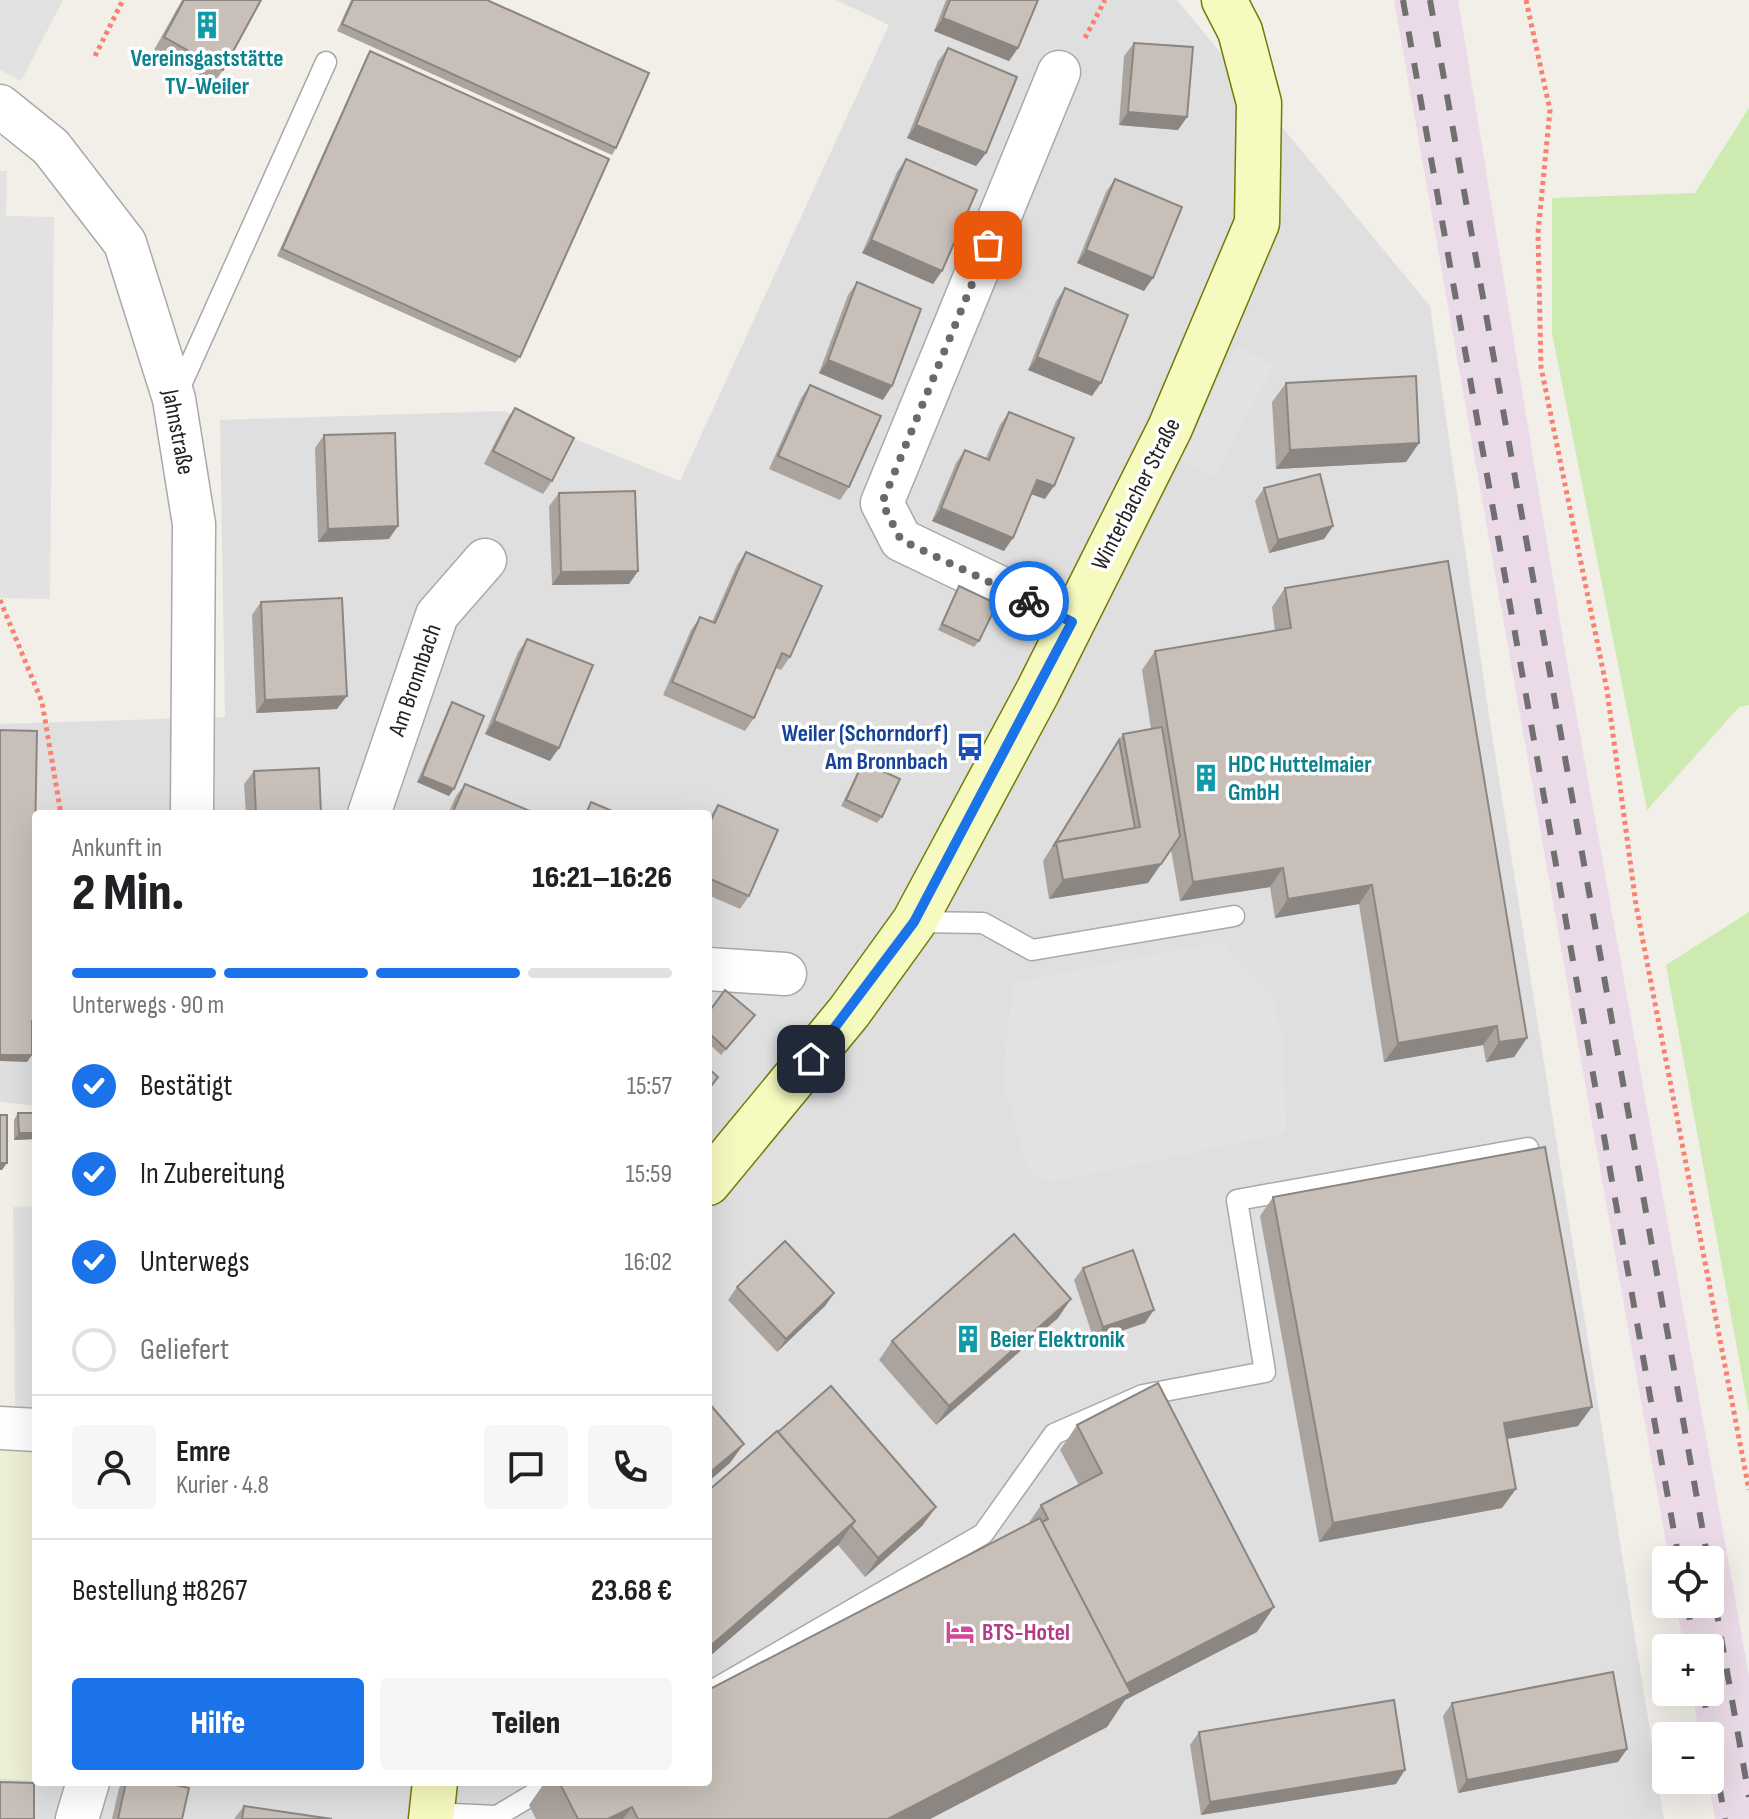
<!DOCTYPE html>
<html lang="de">
<meta charset="utf-8">
<style>
body{margin:0;font-family:"Sofia Sans Condensed",sans-serif;background:#f6f6f6;color:#202124;height:100vh;display:flex;flex-direction:column;font-size:30px;white-space:nowrap}
*{box-sizing:border-box;margin:0}
p{font-size:26px;color:#757577}
.icon{flex:none;width:44px;height:44px;fill:none;stroke:currentColor;stroke-width:2;stroke-linecap:round;stroke-linejoin:round}
.map{position:relative;flex:1;overflow:hidden}
.panel{position:absolute;left:32px;top:810px;width:680px;height:976px;display:flex;flex-direction:column;background:#fff;border-radius:8px;box-shadow:0 8px 32px #0002}
.panel>*{flex:none}
.fabs{position:absolute;left:1652px;top:1546px;display:grid;gap:16px}
.fabs a{display:grid;place-items:center;width:72px;height:72px;border-radius:8px;background:#fff;box-shadow:0 8px 32px #0002;font-size:40px}
.pin{position:absolute;display:grid;place-items:center;width:68px;height:68px;color:#fff;margin:-34px;border-radius:16px;box-shadow:0 4px 12px #0006}
.courier{position:absolute;display:grid;place-items:center;width:80px;height:80px;margin:-40px;border:6px solid #1a73e8;border-radius:50%;background:#fff;color:#222;box-shadow:0 2px 10px #0007}
.headline em{font-style:normal;font-weight:800}
.headline div{display:flex;flex-direction:column-reverse}
.headline{display:flex;align-items:center;justify-content:space-between;height:136px;padding:0 40px}
h1{font-size:52px;font-weight:800;line-height:60px}
.bar{display:grid;grid-template-columns:repeat(4,1fr);gap:12px 8px;align-content:center;height:96px;padding:0 40px}
.bar i{height:10px;border-radius:6px;background:#e0e0e0}
.bar .on{background:#1a73e8}
.bar p{grid-column:span 4}
.line{display:flex;align-items:center;gap:20px;padding:0 40px;border-top:2px solid #e0e0e0}
.line div{flex:1}
.round{display:grid;place-items:center;flex:none;width:84px;height:84px;border-radius:8px;background:#f6f6f6}
ol{padding:0 40px;list-style:none}
li{display:flex;align-items:center;gap:24px;height:88px}
li p{margin-inline-start:auto}
li .icon{padding:8px;border-radius:50%;background:#1a73e8;color:#fff;stroke-width:4}
li:last-child{color:#757577}
li i{width:44px;height:44px;border:4px solid #e0e0e0;border-radius:50%}
.cta{display:flex;gap:16px;margin-top:auto;padding:16px 40px}
.cta a{flex:1;height:92px;border-radius:8px;background:#1a73e8;color:#fff;font-size:32px;font-weight:800;line-height:92px;text-align:center}
.cta a+a{background:#f6f6f6;color:#202124}
.map>svg:first-child{display:block}
.residential{fill:#e0dfdf}
.industrial{fill:#ebdbe8}
.farmland{fill:#eef0d5}
.grass{fill:#cdebb0}
.parking{fill:#e2e2e2}
.lines{fill:none;stroke-linecap:round;stroke-linejoin:round}
.lane-casing{stroke:#a9a9a9;stroke-width:23}
.street-casing{stroke:#a9a9a9;stroke-width:45}
.secondary-casing{stroke:#707d05;stroke-width:47}
.path{stroke:#fa8072;stroke-width:5;stroke-dasharray:4 4;stroke-linecap:butt}
.lane{stroke:#fff;stroke-width:20}
.street{stroke:#fff;stroke-width:42}
.secondary{stroke:#f7fabf;stroke-width:44}
.rail{stroke:#707070;stroke-width:6;stroke-dasharray:16 16;stroke-linecap:butt}
.wall{fill:#aba49e}
.shaded-wall{fill:#8b8681}
.building{fill:#c7bfb8;stroke:#8b8681;stroke-width:2}
.done{stroke:#6b6a68;stroke-width:8;stroke-dasharray:0 14.4}
.route{stroke:#1a73e8;stroke-width:10}
.labels{text-anchor:middle;dominant-baseline:central;stroke-width:7;stroke-linejoin:round;paint-order:stroke}
.culture-label{font-size:24px;font-weight:bold;fill:#0d838f;stroke:#fff;text-anchor:start}
.street-label{font-size:24px;fill:#222;stroke:#fff}
.transit-label{font-size:24px;font-weight:bold;fill:#164399;stroke:#fff;text-anchor:end}
.hotel-label{font-size:24px;font-weight:bold;fill:#b23c85;stroke:#fff;text-anchor:start}
</style>
<div class="map">
<svg width="1749" height="1819" viewBox="0 0 1749 1819">
<rect width="100%" height="100%" fill="#f2efe9"/>
<polygon class="residential" points="836,0 1177,0 1430,306 1489,716 1664,1819 0,1819 0,1778 73,1783 708,1782 708,814 36,814 36,1106 0,1102 0,724 225,717 220,420 504,411 680,481 889,25"/>
<polygon class="industrial" points="1394,0 1458,0 1563,640 1749,1676 1749,1819 1715,1819 1708,1780 1710,1736 1700,1736 1692,1692 1710,1692 1710,1648 1684,1648 1676,1604 1710,1604 1710,1560 1669,1560"/>
<polygon class="farmland" points="0,1445 36,1447 36,1781 0,1778"/>
<g class="grass">
<polygon points="1749,108 1749,705 1739,707 1647,810 1552,333 1552,198 1695,193"/>
<polygon points="1749,912 1749,1413 1666,965"/>
</g>
<g class="parking">
<polygon points="0,0 63,0 21,81 0,70"/>
<polygon points="0,171 7,171 6,216 54,217 50,599 0,598"/>
<polygon points="1237,346 1273,365 1216,478 1179,459"/>
<polygon points="1220,942 1271,994 1284,1040 1286,1133 1048,1183 1027,1168 1003,1079 1013,982"/>
<polygon points="36,1206 36,1410 15,1408 13,1207"/>
</g>
<g class="lines">
<defs>
<g id="lane">
<polyline points="176,396 326,62"/>
<polyline points="914,922 983,923 1032,950 1234,916"/>
<polyline points="708,1693 983,1534 1054,1434 1143,1395 1265,1372 1237,1200 1528,1148"/>
<polyline points="431,1813 497,1816 554,1782"/>
</g>
<g id="street">
<polyline points="1059,72 882,503 901,540 1072,622"/>
<polyline points="0,106 51,147 125,243 174,399 194,524 192,814"/>
<polyline points="369,814 437,615 485,560"/>
<polyline points="708,969 785,974"/>
<polyline points="0,1428 36,1430"/>
<polyline points="77,1819 88,1782"/>
</g>
<g id="secondary">
<polyline points="708,1183 849,1012 914,922 1038,691 1170,428 1257,223 1259,103 1240,31 1224,0"/>
<polyline points="431,1819 435,1782"/>
</g>
</defs>
<use href="#lane" class="lane-casing"/>
<use href="#street" class="street-casing"/>
<use href="#secondary" class="secondary-casing"/>
<g class="path">
<polyline points="1526,0 1550,110 1538,233 1541,367 1607,690 1636,905 1749,1490"/>
<polyline points="1085,38 1105,0"/>
<polyline points="95,56 123,0"/>
<polyline points="0,600 42,702 61,814"/>
</g>
<use href="#lane" class="lane"/>
<use href="#street" class="street"/>
<use href="#secondary" class="secondary"/>
<g class="rail">
<polyline points="1403,0 1679,1560"/>
<polyline points="1430,0 1708,1560"/>
<polyline points="1710,1574 1749,1797"/>
<polyline points="1687,1604 1695,1648"/>
<polyline points="1703,1692 1725,1819"/>
</g>
</g>
<g class="wall">
<polygon points="182,0 261,0 223,70 214,83 154,50"/>
<polygon points="351,0 487,0 616,148 612,155 337,31"/>
<polygon points="946,0 1038,0 1018,48 1009,61 934,31"/>
<polygon points="1134,43 1187,117 1178,130 1119,125 1124,56"/>
<polygon points="948,48 986,153 976,166 907,138 938,61"/>
<polygon points="370,51 520,357 515,363 277,256 366,58"/>
<polygon points="906,159 942,271 933,284 862,253 897,172"/>
<polygon points="1115,179 1144,291 1077,263 1106,192"/>
<polygon points="857,282 883,400 819,373 848,295"/>
<polygon points="1065,288 1092,396 1028,370 1056,301"/>
<polygon points="1286,383 1419,443 1406,462 1276,469 1272,402"/>
<polygon points="810,385 849,487 840,500 769,469 801,398"/>
<polygon points="515,408 552,481 543,494 484,464 506,421"/>
<polygon points="1009,412 1045,499 1031,494 1004,551 932,521 956,463 965,450 986,458 1000,425"/>
<polygon points="324,435 389,539 318,542 315,448"/>
<polygon points="1264,488 1333,526 1324,539 1269,553 1255,501"/>
<polygon points="559,493 638,571 629,584 552,585 549,506"/>
<polygon points="746,552 790,657 781,670 776,668 754,718 745,731 663,695 691,630 700,617 712,622 737,565"/>
<polygon points="959,586 979,641 974,647 938,630 955,593"/>
<polygon points="1285,588 1527,1038 1514,1057 1486,1062 1483,1045 1384,1062 1359,904 1275,918 1270,887 1180,901 1171,850 1148,883 1049,899 1043,861 1110,753 1123,734 1151,729 1142,670 1155,651 1275,631 1272,607"/>
<polygon points="261,602 337,709 256,713 252,615"/>
<polygon points="527,639 550,761 485,734 518,652"/>
<polygon points="452,702 449,796 417,782 448,709"/>
<polygon points="863,762 882,817 877,823 841,806 859,769"/>
<polygon points="254,771 321,814 246,814 244,784"/>
<polygon points="465,784 534,814 448,814 456,796"/>
<polygon points="718,805 749,896 740,909 708,895 708,819"/>
<polygon points="708,1013 750,1021 721,1055 708,1043"/>
<polygon points="18,1113 36,1113 36,1139 14,1140 14,1120"/>
<polygon points="1273,1197 1578,1426 1507,1439 1502,1508 1319,1542 1260,1216"/>
<polygon points="1083,1268 1145,1323 1094,1340 1074,1280"/>
<polygon points="737,1287 834,1293 825,1306 777,1352 728,1300"/>
<polygon points="1058,1318 936,1425 879,1360 892,1341"/>
<polygon points="1077,1425 1257,1632 1125,1700 1107,1727 930,1819 536,1819 529,1805 545,1782 708,1782 1028,1524 1041,1505 1079,1485 1060,1450"/>
<polygon points="708,1491 936,1507 922,1526 865,1577 838,1545"/>
<polygon points="1452,1703 1627,1749 1618,1762 1458,1793 1443,1716"/>
<polygon points="1199,1732 1396,1784 1201,1815 1190,1745"/>
<polygon points="123,1782 162,1782 182,1819 112,1819 119,1788"/>
<polygon points="244,1806 332,1819 234,1819"/>
</g>
<g class="shaded-wall">
<polygon points="943,18 1018,48 1009,61 934,31"/>
<polygon points="1128,112 1187,117 1178,130 1119,125"/>
<polygon points="916,125 986,153 976,166 907,138"/>
<polygon points="871,240 942,271 933,284 862,253"/>
<polygon points="1086,250 1153,278 1144,291 1077,263"/>
<polygon points="1037,357 1101,383 1092,396 1028,370"/>
<polygon points="828,360 892,386 883,400 819,373"/>
<polygon points="1419,443 1406,462 1276,469 1290,450"/>
<polygon points="1037,480 1054,486 1045,499 1028,493"/>
<polygon points="941,508 1013,538 1004,551 932,521"/>
<polygon points="398,526 389,539 318,542 328,529"/>
<polygon points="1333,526 1324,539 1269,553 1278,540"/>
<polygon points="638,571 629,584 552,585 561,572"/>
<polygon points="347,696 337,709 256,713 265,700"/>
<polygon points="494,721 559,748 550,761 485,734"/>
<polygon points="422,776 454,789 449,796 417,782"/>
<polygon points="1161,864 1148,883 1049,899 1063,880"/>
<polygon points="1283,868 1270,887 1180,901 1193,882"/>
<polygon points="1372,885 1359,904 1275,918 1288,899"/>
<polygon points="32,1021 36,1022 36,1030 27,1028"/>
<polygon points="1497,1026 1483,1045 1384,1062 1398,1043"/>
<polygon points="1527,1038 1514,1057 1486,1062 1499,1042"/>
<polygon points="0,1055 32,1055 27,1062 0,1061"/>
<polygon points="19,1133 36,1133 36,1139 14,1140"/>
<polygon points="0,1163 7,1163 2,1170 0,1170"/>
<polygon points="834,1293 825,1306 777,1352 786,1339"/>
<polygon points="1071,1299 1058,1318 936,1425 949,1406"/>
<polygon points="1154,1310 1145,1323 1094,1340 1103,1327"/>
<polygon points="1592,1407 1578,1426 1491,1442 1504,1423"/>
<polygon points="744,1444 730,1463 708,1482 708,1474"/>
<polygon points="1516,1489 1502,1508 1319,1542 1333,1523"/>
<polygon points="936,1507 922,1526 865,1577 878,1558"/>
<polygon points="855,1521 838,1545 708,1658 708,1648"/>
<polygon points="1274,1607 1257,1632 1125,1700 1107,1727 930,1819 888,1819 1117,1689"/>
<polygon points="1627,1749 1618,1762 1458,1793 1467,1780"/>
<polygon points="1405,1770 1396,1784 1201,1815 1210,1802"/>
<polygon points="632,1807 623,1819 608,1819"/>
</g>
<g class="building">
<polygon points="184,0 261,0 223,70 164,37"/>
<polygon points="353,0 487,0 649,73 616,148 342,24"/>
<polygon points="950,0 1038,0 1018,48 943,18"/>
<polygon points="1134,43 1193,47 1187,117 1128,112"/>
<polygon points="948,48 1017,77 986,153 916,125"/>
<polygon points="370,51 609,159 520,357 282,249"/>
<polygon points="906,159 977,190 942,271 871,240"/>
<polygon points="1115,179 1182,207 1153,278 1086,250"/>
<polygon points="857,282 921,309 892,386 828,360"/>
<polygon points="1065,288 1128,315 1101,383 1037,357"/>
<polygon points="1416,376 1419,443 1290,450 1286,383"/>
<polygon points="810,385 881,416 849,487 778,456"/>
<polygon points="515,408 574,438 552,481 493,451"/>
<polygon points="1009,412 1074,438 1054,486 1037,480 1013,538 941,508 965,450 989,460"/>
<polygon points="395,433 398,526 328,529 324,435"/>
<polygon points="1320,474 1333,526 1278,540 1264,488"/>
<polygon points="635,491 638,571 561,572 559,493"/>
<polygon points="746,552 822,586 790,657 782,653 754,718 672,682 700,617 715,623"/>
<polygon points="1448,561 1527,1038 1499,1042 1497,1026 1398,1043 1372,885 1288,899 1283,868 1193,882 1155,651 1291,628 1285,588"/>
<polygon points="959,586 997,604 979,641 942,624"/>
<polygon points="342,598 347,696 265,700 261,602"/>
<polygon points="527,639 593,665 559,748 494,721"/>
<polygon points="452,702 484,716 454,789 422,776"/>
<polygon points="1162,727 1180,836 1161,864 1063,880 1056,842 1140,827 1123,734"/>
<polygon points="0,730 37,731 33,950 36,950 36,1022 32,1021 32,1055 0,1055"/>
<polygon points="1119,740 1135,828 1056,842 1053,847"/>
<polygon points="863,762 900,779 882,817 846,800"/>
<polygon points="319,768 321,814 256,814 254,771"/>
<polygon points="465,784 535,813 534,814 452,814"/>
<polygon points="591,802 619,814 586,814"/>
<polygon points="718,805 778,830 749,896 708,878 708,827"/>
<polygon points="725,990 755,1015 726,1049 708,1032 708,1013"/>
<polygon points="708,1068 718,1077 708,1090"/>
<polygon points="18,1113 36,1113 36,1133 19,1133"/>
<rect x="0" y="1115" width="7" height="48"/>
<polygon points="1545,1147 1592,1407 1504,1423 1516,1489 1333,1523 1273,1197"/>
<polygon points="1014,1234 1071,1299 949,1406 892,1341"/>
<polygon points="785,1241 834,1293 786,1339 737,1287"/>
<polygon points="1133,1250 1154,1310 1103,1327 1083,1268"/>
<polygon points="1158,1383 1274,1607 1126,1684 1042,1522 1048,1519 1041,1505 1102,1473 1077,1425"/>
<polygon points="831,1386 936,1507 878,1558 851,1526 855,1521 778,1432"/>
<polygon points="708,1402 744,1444 708,1474"/>
<polygon points="777,1431 855,1521 708,1648 708,1491"/>
<polygon points="1040,1518 1131,1693 888,1819 638,1819 632,1807 608,1819 578,1819 559,1782 708,1782 708,1690"/>
<polygon points="1613,1672 1627,1749 1467,1780 1452,1703"/>
<polygon points="1394,1700 1405,1770 1210,1802 1199,1732"/>
<polygon points="0,1782 34,1783 34,1819 0,1819"/>
<polygon points="126,1782 162,1782 189,1788 182,1819 118,1819"/>
<polygon points="244,1806 332,1819 242,1819"/>
</g>
<g class="lines">
<polyline class="done" points="988,245 882,503 901,540 1029,601"/>
<polyline class="route" points="811,1059 914,922 1072,622 1029,601"/>
</g>
<defs>
<symbol id="building-bare" viewBox="-9 -9 18 18"><path d="M-4-6H4V6H1V3H-1V6H-4ZM-2.5-4.3h1.7v1.8h-1.7ZM.8-4.3h1.7v1.8H.8ZM-2.5-1h1.7V.8h-1.7ZM.8-1h1.7V.8H.8Z" fill="#0f9aa8" stroke="#fff" stroke-width="2.5" paint-order="stroke"/></symbol>
<symbol id="bus-bare" viewBox="-9 -9 18 18"><path d="M-5-6H5V4H4V6H2V4H-2V6H-4V4H-5ZM-3.5-4V0h7V-4ZM-3.5 1.2v1.5H-2V1.2ZM2 1.2v1.5H3.5V1.2Z" fill="#1a4fb4" stroke="#fff" stroke-width="2.5" paint-order="stroke"/></symbol>
<symbol id="hotel-bare" viewBox="-9 -9 18 18"><path d="M-6-4.5h1.5V1H6V5H4.5V3h-9V5H-6ZM-4 0a1.8 1.8 0 1 1 3.6 0ZM.5 0V-2.5h3Q6-2.5 6 0Z" fill="#d1479c" stroke="#fff" stroke-width="2.5" paint-order="stroke"/></symbol>
</defs>
<g fill-rule="evenodd">
<use href="#building-bare" x="187" y="5" width="40" height="40"/>
<use href="#bus-bare" x="950" y="727" width="40" height="40"/>
<use href="#building-bare" x="1186" y="758" width="40" height="40"/>
<use href="#building-bare" x="948" y="1319" width="40" height="40"/>
<use href="#hotel-bare" x="940" y="1612" width="40" height="40"/>
</g>
<g class="labels">
<g class="culture-label">
<text x="207" y="58" text-anchor="middle">Vereinsgaststätte<tspan x="207" dy="28">TV-Weiler</tspan></text>
<text x="1228" y="764">HDC Huttelmaier<tspan x="1228" dy="28">GmbH</tspan></text>
<text x="990" y="1339">Beier Elektronik</text>
</g>
<g class="street-label">
<text transform="translate(178 432) rotate(79)">Jahnstraße</text>
<text transform="translate(1136 494) rotate(-63)">Winterbacher Straße</text>
<text transform="translate(415 680) rotate(-71)">Am Bronnbach</text>
</g>
<g class="transit-label">
<text x="948" y="733">Weiler (Schorndorf)<tspan x="948" dy="28">Am Bronnbach</tspan></text>
</g>
<g class="hotel-label">
<text x="982" y="1632">BTS-Hotel</text>
</g>
</g>
</svg>
<div class="fabs">
<a><svg class="icon" aria-label="locate" viewBox="0 0 24 24"><circle cx="12" cy="12" r="6"/><path d="M12 2v4M12 18v4M2 12h4M18 12h4"/></svg></a>
<a>+</a>
<a>−</a>
</div>
<div class="pin" style="left:988px;top:245px;background:#ea580c"><svg class="icon" aria-label="bag" viewBox="0 0 24 24"><path d="M5 8h14l-1 12H6zM9 8a3 3 0 0 1 6 0"/></svg></div>
<div class="pin" style="left:811px;top:1059px;background:#1f2937"><svg class="icon" aria-label="home" viewBox="0 0 24 24"><path d="M3 11l9-7 9 7M6 9v11h12V9"/></svg></div>
<div class="courier" style="left:1029px;top:601px"><svg class="icon" aria-label="bike" viewBox="0 0 24 24"><circle cx="6" cy="16" r="4"/><circle cx="18" cy="16" r="4"/><path d="M6 16l4-8h5l3 8M10 8l3 8H6M13 5h3"/></svg></div>
<section class="panel">
<div class="headline"><div><h1>2 Min.</h1><p>Ankunft in</p></div><em>16:21–16:26</em></div>
<div class="bar"><i class="on"></i><i class="on"></i><i class="on"></i><i></i><p>Unterwegs · 90 m</p></div>
<ol>
<li><svg class="icon" aria-label="check" viewBox="0 0 24 24"><path d="M5 12l5 5 9-10"/></svg>Bestätigt<p>15:57</p></li>
<li><svg class="icon" aria-label="check" viewBox="0 0 24 24"><path d="M5 12l5 5 9-10"/></svg>In Zubereitung<p>15:59</p></li>
<li><svg class="icon" aria-label="check" viewBox="0 0 24 24"><path d="M5 12l5 5 9-10"/></svg>Unterwegs<p>16:02</p></li>
<li><i></i>Geliefert</li>
</ol>
<div class="line" style="height:144px"><a class="round"><svg class="icon" aria-label="person" viewBox="0 0 24 24"><circle cx="12" cy="8" r="4"/><path d="M4 21q1-7 8-7t8 7"/></svg></a><div><b>Emre</b><p>Kurier · 4.8</p></div><a class="round"><svg class="icon" aria-label="chat" viewBox="0 0 24 24"><path d="M4 5h16v11H9l-5 4z"/></svg></a><a class="round"><svg class="icon" aria-label="phone" viewBox="0 0 24 24"><path d="M5 4h4l2 5-3 2q2 4 5 5l2-3 5 2v4C11 20 4 13 5 4z"/></svg></a></div>
<div class="line" style="height:104px"><div>Bestellung #8267</div><b>23.68 €</b></div>
<div class="cta"><a>Hilfe</a><a>Teilen</a></div>
</section>
</div>
